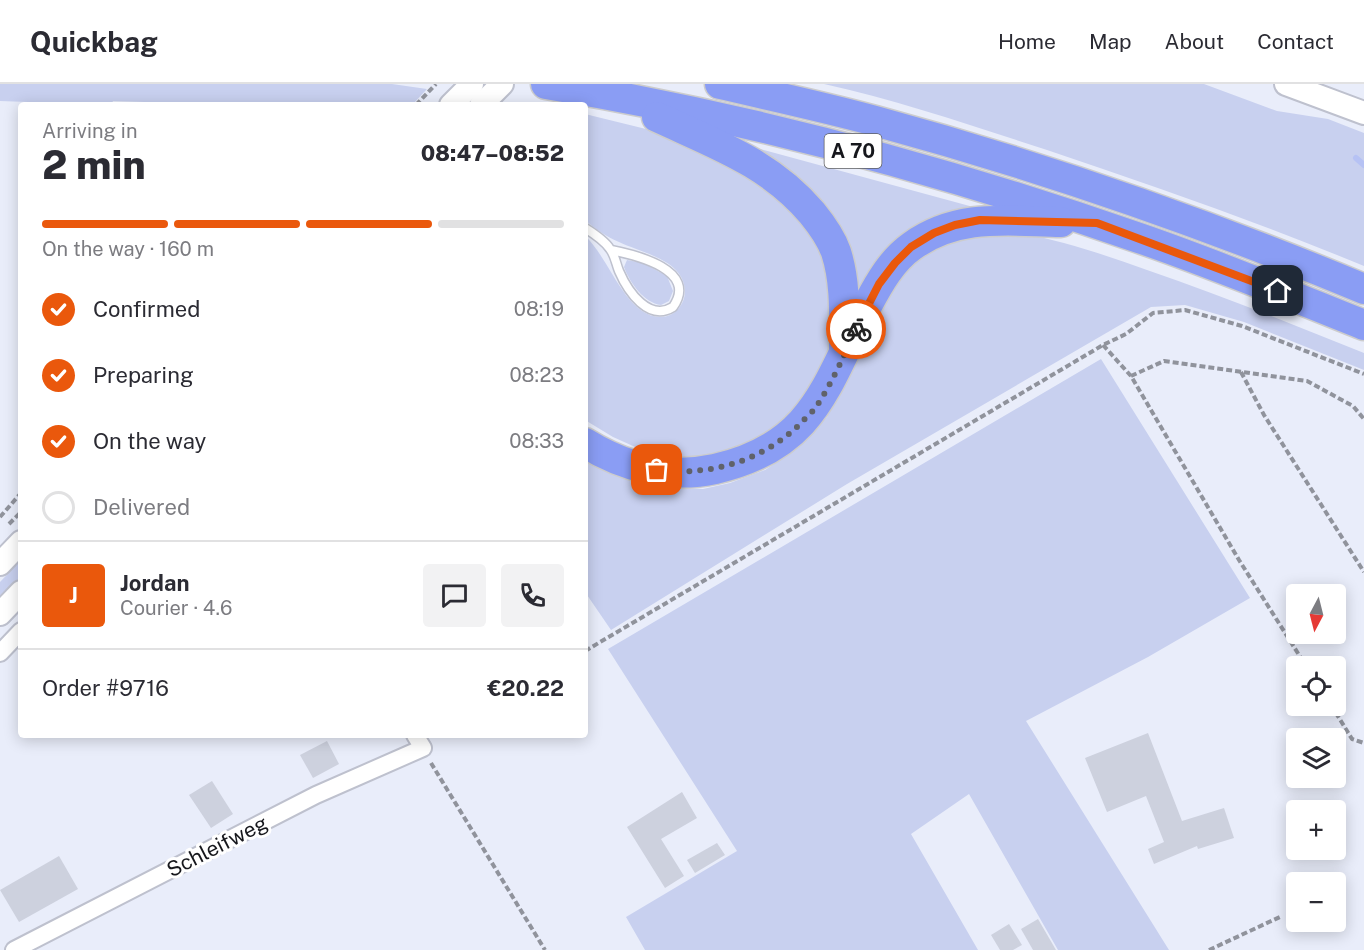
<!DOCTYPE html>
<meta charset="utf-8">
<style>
body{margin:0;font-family:"Public Sans",sans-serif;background:#f2f2f3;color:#2b2b33;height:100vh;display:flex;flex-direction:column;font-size:22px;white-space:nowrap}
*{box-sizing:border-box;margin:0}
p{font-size:20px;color:#7c7c81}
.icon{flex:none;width:33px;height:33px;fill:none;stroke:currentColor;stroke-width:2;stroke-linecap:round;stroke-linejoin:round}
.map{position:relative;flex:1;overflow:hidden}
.panel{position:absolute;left:18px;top:18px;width:570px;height:636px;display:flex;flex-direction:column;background:#fff;border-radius:6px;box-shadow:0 3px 15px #0003}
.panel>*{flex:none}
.needle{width:39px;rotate:187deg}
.controls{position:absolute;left:1286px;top:500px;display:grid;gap:12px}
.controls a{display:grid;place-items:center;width:60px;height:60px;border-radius:6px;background:#fff;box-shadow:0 3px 15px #0003;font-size:30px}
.pin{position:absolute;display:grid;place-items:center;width:51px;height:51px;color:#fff;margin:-26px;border-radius:12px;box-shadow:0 3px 9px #0006}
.courier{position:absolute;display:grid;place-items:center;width:60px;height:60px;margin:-30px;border:4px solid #ea580c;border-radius:50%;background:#fff;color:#222;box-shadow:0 2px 8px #0007}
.head em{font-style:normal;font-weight:800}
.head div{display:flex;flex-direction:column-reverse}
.head{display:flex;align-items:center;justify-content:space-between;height:102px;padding:0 24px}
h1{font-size:39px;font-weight:800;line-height:45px}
.bar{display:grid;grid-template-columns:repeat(4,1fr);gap:9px 6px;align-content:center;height:72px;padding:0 24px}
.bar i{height:8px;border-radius:4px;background:#e1e1e2}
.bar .current{background:#ea580c}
.bar p{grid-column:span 4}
.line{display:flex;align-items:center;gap:15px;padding:0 24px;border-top:2px solid #e1e1e2}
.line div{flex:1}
.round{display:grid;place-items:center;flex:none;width:63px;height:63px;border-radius:6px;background:#f2f2f3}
ol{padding:0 24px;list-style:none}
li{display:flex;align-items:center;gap:18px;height:66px}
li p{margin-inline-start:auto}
li .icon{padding:6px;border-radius:50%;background:#ea580c;color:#fff;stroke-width:4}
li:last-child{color:#7c7c81}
li i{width:33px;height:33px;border:3px solid #e1e1e2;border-radius:50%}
header{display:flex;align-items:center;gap:36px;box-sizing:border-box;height:84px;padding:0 30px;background:#fff;border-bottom:2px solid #e1e1e2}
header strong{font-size:28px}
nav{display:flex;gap:33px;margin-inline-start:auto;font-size:21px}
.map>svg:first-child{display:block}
.green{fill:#c8d0ef}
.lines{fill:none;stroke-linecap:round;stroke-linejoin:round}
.stream{stroke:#b6c2f4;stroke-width:6}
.building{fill:#cdd1de}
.service-casing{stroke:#bec1ce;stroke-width:11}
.minor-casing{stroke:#bec1ce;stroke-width:20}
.secondary-casing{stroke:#bec1ce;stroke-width:26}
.motorway-casing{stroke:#cccccd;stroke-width:33}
.path{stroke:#90939c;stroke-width:4;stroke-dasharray:6 3;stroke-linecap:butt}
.service{stroke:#fff;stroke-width:8}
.minor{stroke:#fff;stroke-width:16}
.secondary{stroke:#fff;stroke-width:22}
.motorway{stroke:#8a9df4;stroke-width:30}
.done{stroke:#60626a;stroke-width:6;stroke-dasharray:0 10.8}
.route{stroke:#ea580c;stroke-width:8}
.labels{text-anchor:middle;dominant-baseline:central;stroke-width:6;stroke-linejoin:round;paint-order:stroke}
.shield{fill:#fff;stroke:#5c5d60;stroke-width:1.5}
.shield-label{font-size:20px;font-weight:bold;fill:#16171c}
.street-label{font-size:21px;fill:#16171c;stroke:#fff}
</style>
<header>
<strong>Quickbag</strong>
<nav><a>Home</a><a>Map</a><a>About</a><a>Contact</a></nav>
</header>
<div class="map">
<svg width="1364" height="866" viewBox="0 0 1364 866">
<rect width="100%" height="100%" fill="#e9edfa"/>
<g class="green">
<polygon points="0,0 392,0 427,5 412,21 239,21 113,17 111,21 0,17"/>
<path d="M 824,0 L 1204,0 L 1277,27 L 1328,35 L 1364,49 L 1364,182 C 1260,139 1154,102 1047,66 C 973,42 900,17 824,0 Z"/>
<path d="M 585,30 L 646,45 L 724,75 L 798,129 L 823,171 L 831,194 L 833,250 L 826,281 L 811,311 L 761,358 L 714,374 L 669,373 L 642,366 L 613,353 L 585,336 L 585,152 C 609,173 625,232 660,233 C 668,233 674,230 679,224 C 683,219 685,213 685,207 C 684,176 642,169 619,158 C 607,153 595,145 585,136 Z"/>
<polygon points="749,62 977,124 953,126 933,134 858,221 849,178"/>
<path d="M 1020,149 C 1064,157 1105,171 1147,186 C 1220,211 1292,240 1364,269 L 1364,286 L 1244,238 L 1185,221 L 1151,223 L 847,400 L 611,546 L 585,508 L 585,375 L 607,388 L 639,398 L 670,403 L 703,405 L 730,399 L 765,386 L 792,368 L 827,333 L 873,232 L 911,177 L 956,151 Z"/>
<path d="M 627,176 L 643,179 L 667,192 L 673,207 L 669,217 L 661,221 C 644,219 630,199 624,183 Z"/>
<polygon points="1101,275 1250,514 1148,573 1026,637 1169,866 1058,866 969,710 911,750 978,866 645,866 626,833 737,767 608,565"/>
<polygon points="21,476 21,492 0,514 0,498"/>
</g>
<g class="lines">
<polyline class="stream" points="1356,74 1364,81"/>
</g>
<g class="building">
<polygon points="1148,649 1182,737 1224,724 1234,754 1198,765 1197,762 1154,780 1148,765 1164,758 1146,712 1107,728 1085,674"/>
<polygon points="327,657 339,680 313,694 300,671"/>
<polygon points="212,697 233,730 211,744 189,711"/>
<polygon points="682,708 697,734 661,755 684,792 665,804 627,743"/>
<polygon points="717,759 725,771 695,789 687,776"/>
<polygon points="59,772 78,805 19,838 0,806"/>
<polygon points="1038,835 1056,866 1033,866 1021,845"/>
<polygon points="1009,840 1022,861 1013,866 1000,866 991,851"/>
</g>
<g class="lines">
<defs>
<path id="service" d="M 585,144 C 593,149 605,157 610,165 C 615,171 616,180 619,187 C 628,208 649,238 673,223 C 699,186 636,171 611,166"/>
<g id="minor">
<polyline points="0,569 21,547"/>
<polyline points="14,866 316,711 423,664 415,651"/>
</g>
<g id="secondary">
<polyline points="1286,0 1364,29"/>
<polyline points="451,21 472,0"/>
<polyline points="481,21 502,0"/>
<polyline points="0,480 21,458"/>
<polyline points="0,530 21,508"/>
</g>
<g id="motorway">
<path d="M 546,0 C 747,33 947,87 1139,154 C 1215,180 1289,211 1364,241"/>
<path d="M 720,0 C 772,12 824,23 875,37 C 1041,82 1205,139 1364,205"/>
<path d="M 657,33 C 715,60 770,79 812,129 C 821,140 831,154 836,168 C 846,199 844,232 844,264"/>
<path d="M 585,359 C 624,383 669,395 715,385 C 816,362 826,299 868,220 C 879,199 892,176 912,162 C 958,129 1008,137 1061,138"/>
</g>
</defs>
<use href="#service" class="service-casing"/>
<use href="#minor" class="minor-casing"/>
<use href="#secondary" class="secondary-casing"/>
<use href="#motorway" class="motorway-casing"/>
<g class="path">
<polyline points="416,21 436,0"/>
<polyline points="1103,261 1131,292 1239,476 1306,582"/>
<polyline points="1241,288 1264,331 1364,488"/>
<polyline points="1131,292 1164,277 1307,297 1353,322 1364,335"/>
<polyline points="0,433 21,409"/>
<polyline points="9,440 21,428"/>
<polyline points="585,567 1103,261 1126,250 1153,229 1185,226 1242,242 1364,290"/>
<polyline points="1331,621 1352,655 1364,659"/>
<polyline points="431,679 545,866"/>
<polyline points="1209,866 1282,832"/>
</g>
<use href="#service" class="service"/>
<use href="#minor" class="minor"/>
<use href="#secondary" class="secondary"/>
<use href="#motorway" class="motorway"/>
</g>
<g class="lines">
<path class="done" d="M 657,386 C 710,392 761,378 800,340 C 805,334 812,329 816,323 C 832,299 844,272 856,245"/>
<polyline class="route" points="856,245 879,200 895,179 911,163 934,149 955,141 980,136 1097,139 1278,207"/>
</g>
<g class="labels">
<rect class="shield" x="824.5" y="50" width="57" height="34" rx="4.5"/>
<g class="shield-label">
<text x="853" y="67">A 70</text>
</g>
<g class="street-label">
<text transform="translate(217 762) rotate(-27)">Schleifweg</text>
</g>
</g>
</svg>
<div class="controls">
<a><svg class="needle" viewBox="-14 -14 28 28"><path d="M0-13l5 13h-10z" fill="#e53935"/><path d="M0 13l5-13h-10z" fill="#7c7c81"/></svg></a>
<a><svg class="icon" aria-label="locate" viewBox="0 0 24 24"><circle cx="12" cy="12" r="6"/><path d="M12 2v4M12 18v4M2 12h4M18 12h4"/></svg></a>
<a><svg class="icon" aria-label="layers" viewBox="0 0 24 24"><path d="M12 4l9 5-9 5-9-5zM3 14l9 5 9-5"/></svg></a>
<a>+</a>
<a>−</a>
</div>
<div class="pin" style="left:657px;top:386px;background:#ea580c"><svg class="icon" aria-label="bag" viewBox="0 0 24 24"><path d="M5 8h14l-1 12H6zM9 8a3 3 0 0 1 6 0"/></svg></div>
<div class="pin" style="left:1278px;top:207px;background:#1f2937"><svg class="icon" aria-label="home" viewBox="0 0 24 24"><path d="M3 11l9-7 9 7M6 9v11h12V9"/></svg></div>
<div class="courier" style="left:856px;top:245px"><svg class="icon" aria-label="bike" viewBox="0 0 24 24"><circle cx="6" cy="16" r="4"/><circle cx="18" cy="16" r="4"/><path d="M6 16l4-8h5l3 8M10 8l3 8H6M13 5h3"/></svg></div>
<section class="panel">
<div class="head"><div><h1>2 min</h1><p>Arriving in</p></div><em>08:47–08:52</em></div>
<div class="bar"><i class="current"></i><i class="current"></i><i class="current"></i><i></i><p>On the way · 160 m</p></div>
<ol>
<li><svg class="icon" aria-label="check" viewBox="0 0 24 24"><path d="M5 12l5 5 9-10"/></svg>Confirmed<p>08:19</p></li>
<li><svg class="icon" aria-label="check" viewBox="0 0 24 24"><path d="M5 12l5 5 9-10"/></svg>Preparing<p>08:23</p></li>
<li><svg class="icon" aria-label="check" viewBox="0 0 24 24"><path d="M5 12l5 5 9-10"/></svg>On the way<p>08:33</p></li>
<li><i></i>Delivered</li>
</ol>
<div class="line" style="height:108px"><b class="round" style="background:#ea580c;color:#fff">J</b><div><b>Jordan</b><p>Courier · 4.6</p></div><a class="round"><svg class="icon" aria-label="chat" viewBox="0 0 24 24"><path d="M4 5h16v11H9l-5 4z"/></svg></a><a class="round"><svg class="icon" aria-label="phone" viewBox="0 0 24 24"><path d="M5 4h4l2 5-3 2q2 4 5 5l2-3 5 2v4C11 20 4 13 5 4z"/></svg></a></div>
<div class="line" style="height:78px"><div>Order #9716</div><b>€20.22</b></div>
</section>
</div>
